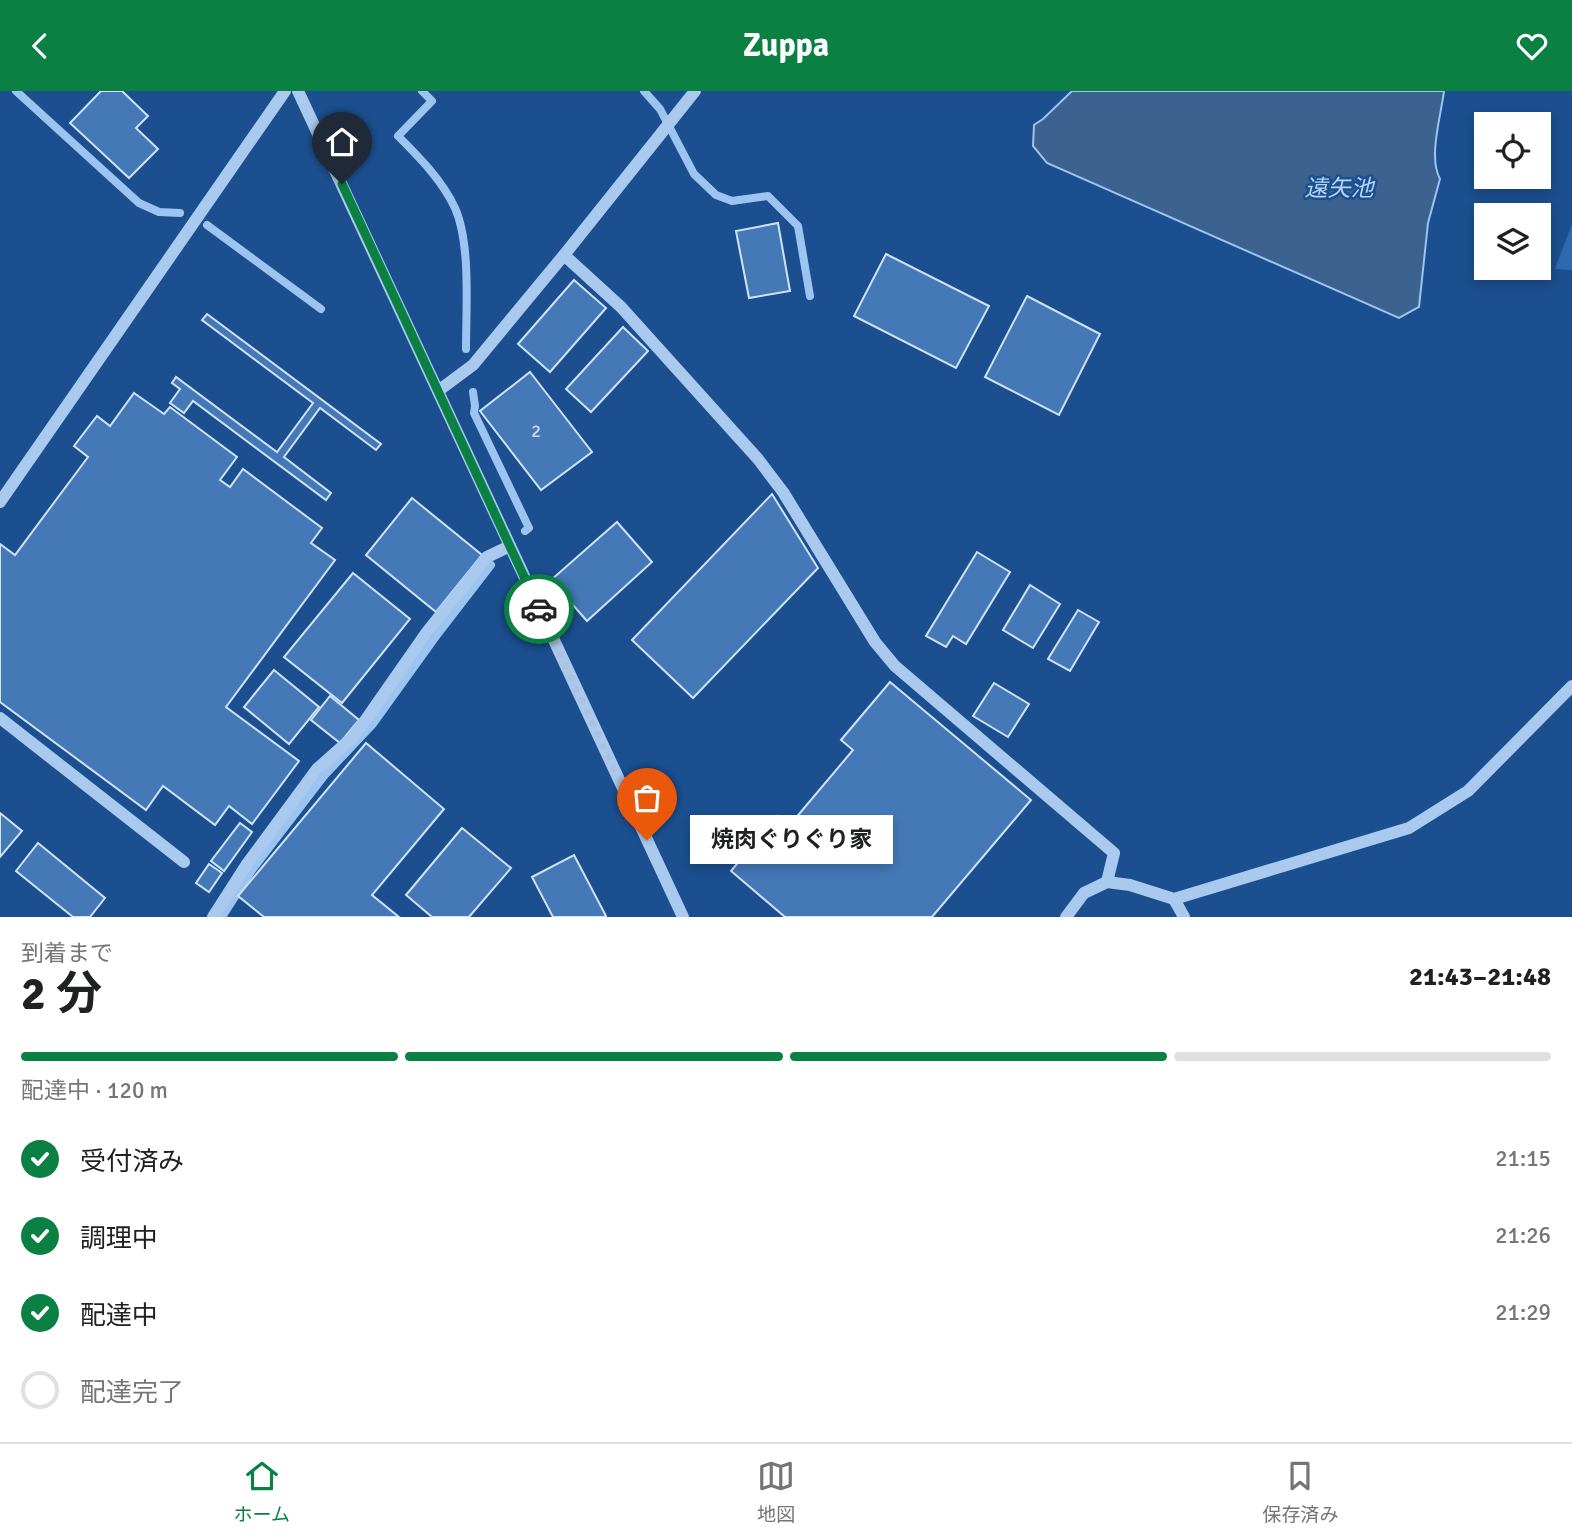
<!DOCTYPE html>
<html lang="ja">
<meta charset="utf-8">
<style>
body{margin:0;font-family:Signika,"Noto Sans JP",sans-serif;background:#f6f6f6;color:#202124;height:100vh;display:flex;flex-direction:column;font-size:26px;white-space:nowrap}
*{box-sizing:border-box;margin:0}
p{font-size:23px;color:#757577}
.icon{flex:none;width:38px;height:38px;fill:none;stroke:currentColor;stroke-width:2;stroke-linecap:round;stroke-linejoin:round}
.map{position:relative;height:826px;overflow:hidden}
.panel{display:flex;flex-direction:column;background:#fff;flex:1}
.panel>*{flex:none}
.buttons{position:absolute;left:1474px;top:21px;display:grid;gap:14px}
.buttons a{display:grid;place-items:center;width:77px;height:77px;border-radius:0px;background:#fff;box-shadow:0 4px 10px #0003;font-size:35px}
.pin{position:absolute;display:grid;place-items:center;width:60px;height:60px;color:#fff;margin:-72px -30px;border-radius:50% 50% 50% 0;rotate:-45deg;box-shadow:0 0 7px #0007}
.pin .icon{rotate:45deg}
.courier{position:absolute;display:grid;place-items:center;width:70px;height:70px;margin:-35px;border:5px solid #0b8043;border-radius:50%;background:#fff;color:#222;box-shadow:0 2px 9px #0007}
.bubble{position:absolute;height:49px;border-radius:0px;background:#fff;box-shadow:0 4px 10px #0003;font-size:23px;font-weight:700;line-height:49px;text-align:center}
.head em{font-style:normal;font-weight:700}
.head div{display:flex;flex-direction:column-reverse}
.head{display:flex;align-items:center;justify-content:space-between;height:119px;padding:0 21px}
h1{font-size:46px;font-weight:700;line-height:52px}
.bar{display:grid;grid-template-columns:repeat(4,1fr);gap:10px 7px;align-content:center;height:84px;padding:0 21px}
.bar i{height:9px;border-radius:5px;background:#e0e0e0}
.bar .on{background:#0b8043}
.bar p{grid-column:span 4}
ol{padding:0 21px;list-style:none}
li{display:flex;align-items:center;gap:21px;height:77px}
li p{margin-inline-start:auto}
li .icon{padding:7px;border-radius:50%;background:#0b8043;color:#fff;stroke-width:4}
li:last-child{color:#757577}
li i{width:38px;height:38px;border:4px solid #e0e0e0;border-radius:50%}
header{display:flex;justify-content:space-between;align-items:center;height:91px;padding:0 21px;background:#0b8043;color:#fff;font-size:32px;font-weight:700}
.tabs{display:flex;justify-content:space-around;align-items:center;height:98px;border-top:2px solid #e0e0e0;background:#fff;font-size:19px;color:#757577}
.tabs a{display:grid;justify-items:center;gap:4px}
.tabs .on{color:#0b8043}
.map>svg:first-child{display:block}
.green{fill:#2e69ad}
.water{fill:#3c6290;stroke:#9cc4f0;stroke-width:2}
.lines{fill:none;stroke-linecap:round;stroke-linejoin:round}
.stream{stroke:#9cc4f0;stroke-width:8}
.building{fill:#4478b7;stroke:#cfe3fa;stroke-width:2}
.minor{stroke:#a9c9ee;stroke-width:12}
.done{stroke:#afc1d8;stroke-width:7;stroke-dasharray:0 12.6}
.route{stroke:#0b8043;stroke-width:9}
.labels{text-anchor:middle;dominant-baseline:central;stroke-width:5;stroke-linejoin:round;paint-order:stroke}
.number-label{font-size:18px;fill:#d0dded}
.water-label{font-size:23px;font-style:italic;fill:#b5d3f5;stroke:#1b4f8f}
</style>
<header><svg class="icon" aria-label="back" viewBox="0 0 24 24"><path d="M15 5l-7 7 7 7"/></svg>Zuppa<svg class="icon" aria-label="heart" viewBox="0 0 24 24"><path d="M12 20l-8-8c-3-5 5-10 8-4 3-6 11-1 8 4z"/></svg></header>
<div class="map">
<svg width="1572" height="826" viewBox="0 0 1572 826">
<rect width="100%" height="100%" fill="#1b4f8f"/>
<polygon class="green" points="1572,133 1572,179 1555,178"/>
<path class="water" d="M 1072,0 L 1444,0 C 1441,25 1428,66 1440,88 L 1428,132 L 1419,216 L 1399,227 L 1047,72 L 1033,55 L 1034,34 L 1043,28 Z"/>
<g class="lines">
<g class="stream">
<polyline points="16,0 139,112 159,121 180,122"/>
<path d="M 422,0 L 432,10 L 398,45 C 419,66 442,89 455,117 C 471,153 466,218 466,258"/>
<polyline points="644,0 660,18 694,83 716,104 732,110 768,105 798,135 810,205"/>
<polyline points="207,134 321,218"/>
<polyline points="473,301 475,315 474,322 529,437 525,440"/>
<polyline points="222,826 252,779 324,685 373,633 437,544 491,474"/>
</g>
</g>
<g class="building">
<polygon points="101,0 122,0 148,25 136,37 158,58 129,87 70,32"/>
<polygon points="778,132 790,200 749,207 736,140"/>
<polygon points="886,163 989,215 956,277 854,225"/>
<polygon points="574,189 606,217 550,281 518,253"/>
<polygon points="1027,205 1100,243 1059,324 985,286"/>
<polygon points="207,223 381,353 376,359 320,317 284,366 331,402 326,409 193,310 184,322 170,312 180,298 172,292 176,286 277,361 313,312 202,229"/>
<polygon points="623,236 648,260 591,321 566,298"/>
<polygon points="530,281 592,361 541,399 480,320"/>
<polygon points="134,302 164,323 170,316 237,366 220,389 230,396 243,378 322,437 311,452 335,469 226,616 299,670 252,733 229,715 215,734 163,695 146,719 0,611 0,453 15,464 88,366 74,355 97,325 110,335"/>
<polygon points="772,403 818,477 693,607 632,549"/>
<polygon points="412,407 482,464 436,521 366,464"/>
<polygon points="617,431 652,471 587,530 551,489"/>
<polygon points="977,461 1010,481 966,553 953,545 946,556 926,545"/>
<polygon points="353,482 410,528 342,612 284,566"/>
<polygon points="1030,494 1060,513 1033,557 1003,539"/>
<polygon points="1078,519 1099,531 1070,580 1048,568"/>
<polygon points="274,579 319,616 289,653 244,616"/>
<polygon points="890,591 1031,709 932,826 785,826 731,780 777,725 789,735 853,659 841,649"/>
<polygon points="994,592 1029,613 1008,646 973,625"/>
<polygon points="330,605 359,629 340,652 311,629"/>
<polygon points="366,652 444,718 372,804 399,826 264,826 238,805"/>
<polygon points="0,722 22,740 0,766"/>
<polygon points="240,732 252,741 224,780 211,770"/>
<polygon points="462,737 511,777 469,826 432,826 406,804"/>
<polygon points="38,752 105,807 90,826 73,826 16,780"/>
<polygon points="574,764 606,825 604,826 553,826 532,786"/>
<polygon points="209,773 222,782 209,801 196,792"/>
</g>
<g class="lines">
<g class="minor">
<polyline points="298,0 683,826"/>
<polyline points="564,164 621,216 758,368 783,401 875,551 895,575 1114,762 1107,791"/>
<polyline points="438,300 473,274 564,164 695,0"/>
<polyline points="0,411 285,0"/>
<polyline points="0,627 184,771"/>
<polyline points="1174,808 1184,826"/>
<polyline points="213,826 247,773 317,678 352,647 367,627 427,541 487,466 510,455"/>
<polyline points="1066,826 1084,802 1107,791 1130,794 1174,808 1409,737 1468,700 1572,595"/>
</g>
</g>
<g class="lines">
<polyline class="done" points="539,518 647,749"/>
<polyline class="route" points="342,93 539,518"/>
</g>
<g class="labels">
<g class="number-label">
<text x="536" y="340">2</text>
</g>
<g class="water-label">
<text x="1339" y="97">遠矢池</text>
</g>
</g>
</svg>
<div class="buttons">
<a><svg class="icon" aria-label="locate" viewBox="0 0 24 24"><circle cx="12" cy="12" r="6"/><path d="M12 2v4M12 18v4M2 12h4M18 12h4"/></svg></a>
<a><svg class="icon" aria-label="layers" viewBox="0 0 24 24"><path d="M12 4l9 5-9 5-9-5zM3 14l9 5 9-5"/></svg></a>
</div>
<div class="pin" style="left:647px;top:749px;background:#ea580c"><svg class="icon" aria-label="bag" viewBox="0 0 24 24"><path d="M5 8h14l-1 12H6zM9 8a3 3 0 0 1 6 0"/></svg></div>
<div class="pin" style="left:342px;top:93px;background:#1f2937"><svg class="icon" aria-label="home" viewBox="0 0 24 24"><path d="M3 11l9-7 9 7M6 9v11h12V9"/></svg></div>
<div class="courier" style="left:539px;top:518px"><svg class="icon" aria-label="car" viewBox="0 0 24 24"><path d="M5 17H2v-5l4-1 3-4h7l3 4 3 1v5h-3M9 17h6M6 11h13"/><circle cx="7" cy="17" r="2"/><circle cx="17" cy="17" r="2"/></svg></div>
<div class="bubble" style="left:690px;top:724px;width:203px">焼肉ぐりぐり家</div>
</div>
<section class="panel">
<div class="head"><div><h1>2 分</h1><p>到着まで</p></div><em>21:43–21:48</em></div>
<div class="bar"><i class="on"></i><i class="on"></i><i class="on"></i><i></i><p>配達中 · 120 m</p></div>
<ol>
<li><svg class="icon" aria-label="check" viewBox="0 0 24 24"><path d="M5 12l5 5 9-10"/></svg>受付済み<p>21:15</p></li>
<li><svg class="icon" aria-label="check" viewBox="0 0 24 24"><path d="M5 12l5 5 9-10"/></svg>調理中<p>21:26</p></li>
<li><svg class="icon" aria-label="check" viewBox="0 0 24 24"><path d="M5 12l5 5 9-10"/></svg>配達中<p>21:29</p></li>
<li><i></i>配達完了</li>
</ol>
</section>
<nav class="tabs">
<a class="on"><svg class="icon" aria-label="home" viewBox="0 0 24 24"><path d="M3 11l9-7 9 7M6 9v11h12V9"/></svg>ホーム</a>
<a><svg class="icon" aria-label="map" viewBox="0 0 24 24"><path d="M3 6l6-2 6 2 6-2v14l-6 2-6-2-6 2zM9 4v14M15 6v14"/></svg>地図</a>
<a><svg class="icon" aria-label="saved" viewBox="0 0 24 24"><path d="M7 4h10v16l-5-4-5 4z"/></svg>保存済み</a>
</nav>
